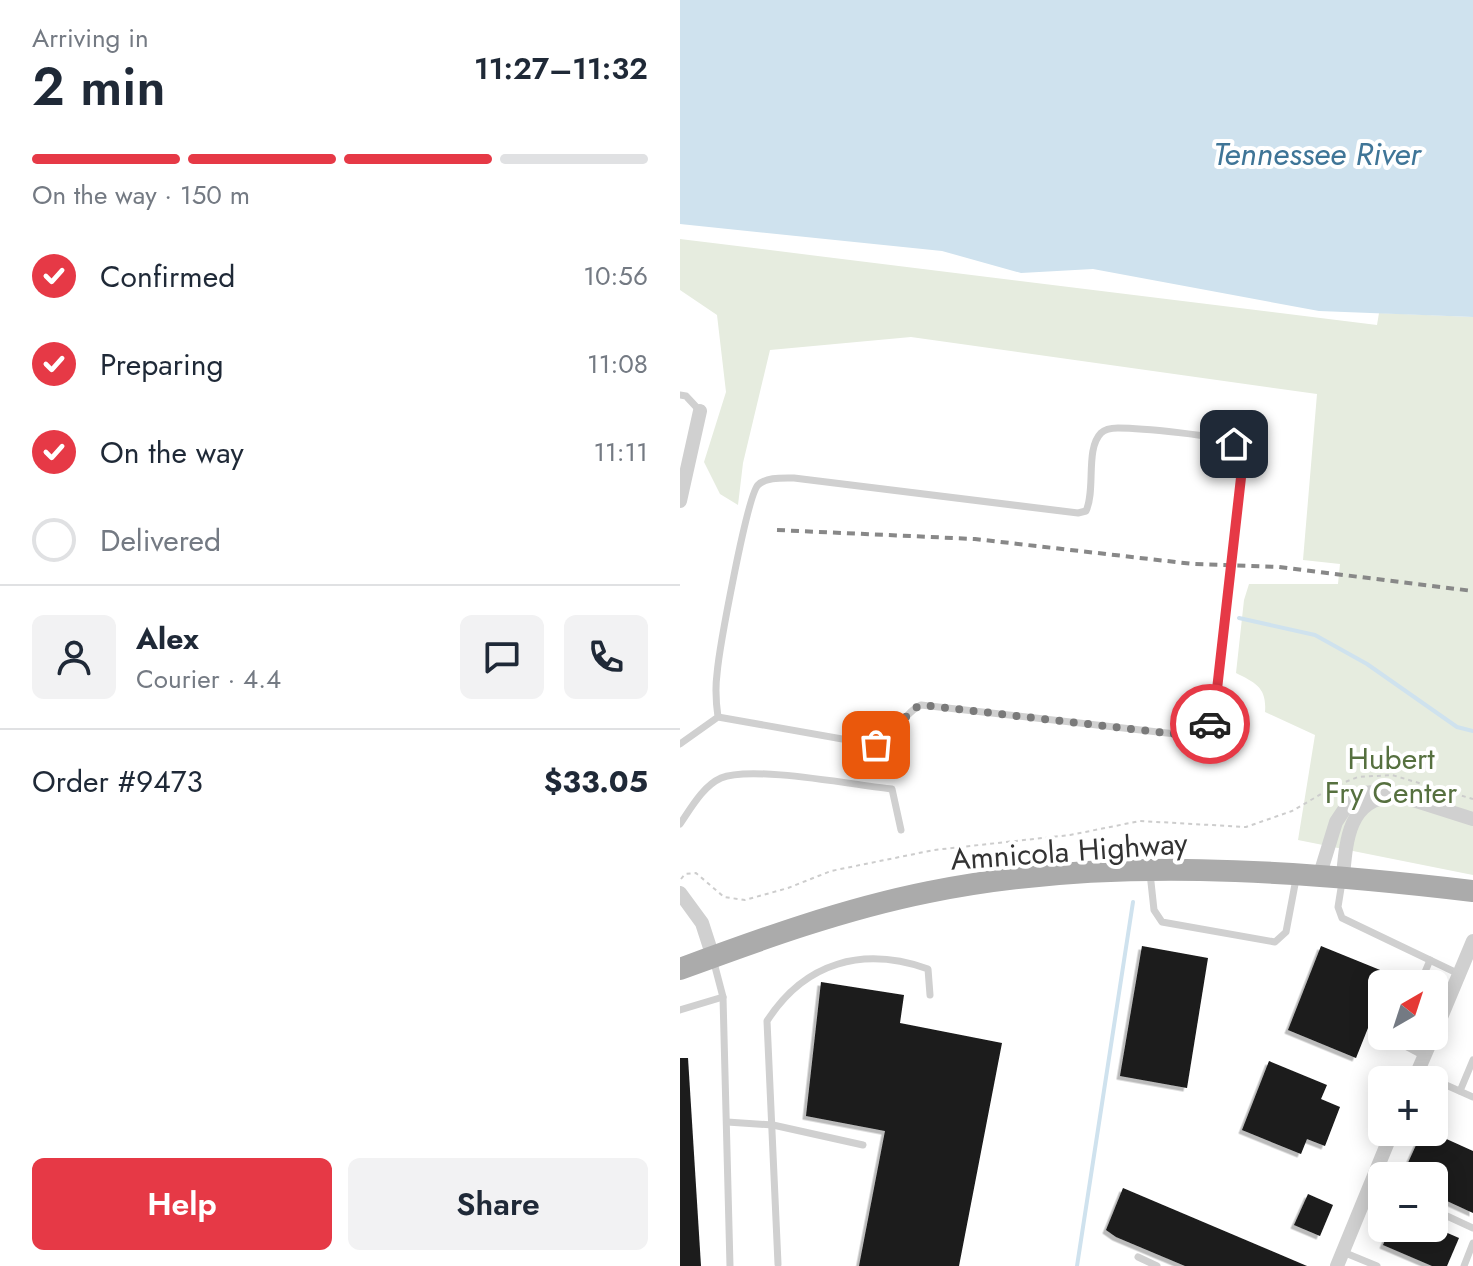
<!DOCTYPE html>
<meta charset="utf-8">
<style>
body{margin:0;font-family:Jost,sans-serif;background:#f2f2f3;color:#1f2937;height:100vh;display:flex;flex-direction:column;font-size:30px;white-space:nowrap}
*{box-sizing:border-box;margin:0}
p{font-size:26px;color:#747a83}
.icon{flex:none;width:44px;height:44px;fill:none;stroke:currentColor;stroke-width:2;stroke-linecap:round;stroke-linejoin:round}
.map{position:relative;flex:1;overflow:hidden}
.sheet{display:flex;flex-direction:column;background:#fff;width:680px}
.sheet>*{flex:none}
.needle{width:52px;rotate:39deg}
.controls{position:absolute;left:688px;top:970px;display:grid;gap:16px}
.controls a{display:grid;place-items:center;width:80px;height:80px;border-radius:12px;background:#fff;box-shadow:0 4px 20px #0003;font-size:40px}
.pin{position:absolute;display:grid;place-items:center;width:68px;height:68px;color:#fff;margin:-34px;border-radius:16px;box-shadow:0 4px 12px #0006}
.courier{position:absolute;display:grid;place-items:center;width:80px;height:80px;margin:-40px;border:6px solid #e63946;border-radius:50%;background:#fff;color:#222;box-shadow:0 2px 10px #0007}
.summary em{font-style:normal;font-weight:600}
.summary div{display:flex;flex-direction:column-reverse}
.summary{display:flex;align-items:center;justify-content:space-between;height:136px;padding:0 32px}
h1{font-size:52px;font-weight:600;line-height:60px}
.bar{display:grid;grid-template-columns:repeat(4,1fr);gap:12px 8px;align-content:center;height:96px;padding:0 32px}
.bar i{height:10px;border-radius:6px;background:#e0e1e3}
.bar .active{background:#e63946}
.bar p{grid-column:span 4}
.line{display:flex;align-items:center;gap:20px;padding:0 32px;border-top:2px solid #e0e1e3}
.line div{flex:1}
.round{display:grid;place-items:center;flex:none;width:84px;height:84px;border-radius:12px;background:#f2f2f3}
ol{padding:0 32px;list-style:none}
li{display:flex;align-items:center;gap:24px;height:88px}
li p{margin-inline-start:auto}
li .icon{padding:8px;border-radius:50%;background:#e63946;color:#fff;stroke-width:4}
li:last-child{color:#747a83}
li i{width:44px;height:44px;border:4px solid #e0e1e3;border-radius:50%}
.button{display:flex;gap:16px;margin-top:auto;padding:16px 32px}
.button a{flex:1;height:92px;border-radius:12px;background:#e63946;color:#fff;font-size:32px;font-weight:600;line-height:92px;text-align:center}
.button a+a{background:#f2f2f3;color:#1f2937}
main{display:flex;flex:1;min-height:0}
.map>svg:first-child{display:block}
.green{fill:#e6ecdf}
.water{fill:#cfe2ee}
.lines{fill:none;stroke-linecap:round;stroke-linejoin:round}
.stream{stroke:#cfe2ee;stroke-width:4}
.building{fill:#1a1a1a;filter:url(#shadow)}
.path{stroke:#cdcdcd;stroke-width:2;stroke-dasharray:4 4;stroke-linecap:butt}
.service{stroke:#d0d0d0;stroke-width:7}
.minor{stroke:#d0d0d0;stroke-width:14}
.primary{stroke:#ababab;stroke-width:22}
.rail{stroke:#888;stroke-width:4;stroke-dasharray:8 6;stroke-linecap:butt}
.done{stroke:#7a7a7a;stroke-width:8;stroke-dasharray:0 14.4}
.route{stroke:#e63946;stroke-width:10}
.labels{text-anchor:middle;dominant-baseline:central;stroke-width:8;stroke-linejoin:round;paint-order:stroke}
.park-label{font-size:30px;fill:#56703f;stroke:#fff}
.street-label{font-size:30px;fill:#333;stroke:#fff}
.water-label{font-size:32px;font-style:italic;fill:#3f7597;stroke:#fff}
</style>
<main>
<section class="sheet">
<div class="summary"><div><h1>2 min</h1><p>Arriving in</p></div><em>11:27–11:32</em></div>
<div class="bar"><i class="active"></i><i class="active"></i><i class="active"></i><i></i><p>On the way · 150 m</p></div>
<ol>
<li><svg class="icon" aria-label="check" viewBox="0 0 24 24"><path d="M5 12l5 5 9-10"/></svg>Confirmed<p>10:56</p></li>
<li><svg class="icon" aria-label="check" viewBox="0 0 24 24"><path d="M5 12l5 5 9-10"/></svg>Preparing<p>11:08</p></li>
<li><svg class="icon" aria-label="check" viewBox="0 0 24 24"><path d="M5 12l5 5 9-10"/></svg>On the way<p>11:11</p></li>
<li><i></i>Delivered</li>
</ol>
<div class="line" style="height:144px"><a class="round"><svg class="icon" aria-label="person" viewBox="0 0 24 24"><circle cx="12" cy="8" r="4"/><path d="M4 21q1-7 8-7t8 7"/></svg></a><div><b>Alex</b><p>Courier · 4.4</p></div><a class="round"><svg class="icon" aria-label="chat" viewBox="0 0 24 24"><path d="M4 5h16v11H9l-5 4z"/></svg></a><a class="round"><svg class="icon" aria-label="phone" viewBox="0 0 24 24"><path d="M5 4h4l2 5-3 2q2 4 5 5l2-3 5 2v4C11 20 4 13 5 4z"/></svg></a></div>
<div class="line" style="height:104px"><div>Order #9473</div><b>$33.05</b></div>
<div class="button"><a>Help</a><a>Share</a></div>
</section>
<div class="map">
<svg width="793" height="1266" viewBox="0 0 793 1266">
<defs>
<filter id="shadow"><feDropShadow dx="-3.5" dy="3.5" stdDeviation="0" flood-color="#0004"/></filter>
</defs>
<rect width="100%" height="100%" fill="#fff"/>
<path class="green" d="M 0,239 L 697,325 L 699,313 L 793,317 L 793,875 L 618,840 L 635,735 L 585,712 C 587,688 576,683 556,673 L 564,600 L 569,584 L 658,584 L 660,564 L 623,560 L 637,394 L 231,337 L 90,350 L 63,463 L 58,505 L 40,494 L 24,462 L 46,392 L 37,315 L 0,290 Z"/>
<polygon class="water" points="0,0 793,0 793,317 639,311 413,269 341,273 262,251 0,224"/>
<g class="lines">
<g class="stream">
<polyline points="559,618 635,635 687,664 777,727 793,731"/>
<polyline points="397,1266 453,902"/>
</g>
</g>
<g class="building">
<polygon points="462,946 528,958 507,1088 440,1076"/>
<polygon points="641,946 710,974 706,984 702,984 702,993 676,1058 608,1030"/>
<polygon points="141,982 224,995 220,1023 322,1043 279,1266 179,1266 205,1131 126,1116"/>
<polygon points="0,1058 8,1058 21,1266 0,1266"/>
<polygon points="589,1061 647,1085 641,1099 660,1107 645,1146 627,1139 621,1154 562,1130"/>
<polygon points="742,1132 751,1132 793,1151 793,1213 754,1195 754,1176 722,1176"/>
<polygon points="443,1188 627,1266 505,1266 436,1237 426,1230"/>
<polygon points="628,1194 653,1205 640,1236 614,1225"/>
<polygon points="710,1228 756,1228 779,1238 767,1266 752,1266 703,1245"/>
</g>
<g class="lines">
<polyline class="path" points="1,879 5,874 16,873 44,897 65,900 108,888 151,871 254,850 390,835 460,821 566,827 612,811 655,786 678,777 712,775 793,799"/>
<g class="service">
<polyline points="0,395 6,396 20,411"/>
<path d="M 0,744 L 38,717 L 196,745 C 222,742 216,717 241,705 L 513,736 C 527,729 531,722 535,707 L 563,460 C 561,454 559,448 554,444 C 543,435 456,428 438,428 C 433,428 425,429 421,433 C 405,449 416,490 406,511 L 398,513 L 114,478 C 102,478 86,477 78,485 C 67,496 39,650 37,674 C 35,689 36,703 38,717"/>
<path d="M 0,824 C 11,808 23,786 41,778 C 71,765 174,785 212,789 L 221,830"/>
<polyline points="470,873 474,910 482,922 595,942 606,932 616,879"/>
<polyline points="662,882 658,907 662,918 779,974"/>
<polyline points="33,959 43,997 50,1266"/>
<polyline points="740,984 750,960"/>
<polyline points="0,1010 43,997"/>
<polyline points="710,1038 744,1056"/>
<polyline points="737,1072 793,1097"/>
<polyline points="780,1091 793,1060"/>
<polyline points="47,1122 93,1125 183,1145"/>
<polyline points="754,1210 793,1228"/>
<polyline points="663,1252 697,1266"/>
<polyline points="458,1257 477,1266"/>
<path d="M 98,1264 L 87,1021 C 125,962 183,946 248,969 L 250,995"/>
<polyline points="784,1266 793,1243"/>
</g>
<g class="minor">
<polyline points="0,501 20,411"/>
<polyline points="640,874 656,822 668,804 683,793 705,791 793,819"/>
<path d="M 663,876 C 666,844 668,799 711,797"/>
<polyline points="0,893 22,923 33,957"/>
<polyline points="754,1034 793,941"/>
<polyline points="734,1080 753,1036"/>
<polyline points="657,1266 712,1132"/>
</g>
<path class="primary" d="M 0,969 C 81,939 164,909 249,892 C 424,856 617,870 793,891"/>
<polyline class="rail" points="97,530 295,539 513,564 599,567 793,591"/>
</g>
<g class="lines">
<path class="done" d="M 196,745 C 222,742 216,716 241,705 L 513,736 L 523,731 L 530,724"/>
<polyline class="route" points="530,724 535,707 563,460 554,444"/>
</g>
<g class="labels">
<g class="park-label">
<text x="711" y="758">Hubert<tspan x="711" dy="34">Fry Center</tspan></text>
</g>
<g class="street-label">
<text transform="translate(389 851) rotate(-4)">Amnicola Highway</text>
</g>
<g class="water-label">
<text x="637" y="154">Tennessee River</text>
</g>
</g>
</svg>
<div class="controls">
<a><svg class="needle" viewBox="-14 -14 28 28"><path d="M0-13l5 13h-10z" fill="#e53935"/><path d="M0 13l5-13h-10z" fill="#747a83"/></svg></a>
<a>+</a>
<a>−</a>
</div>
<div class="pin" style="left:196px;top:745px;background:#ea580c"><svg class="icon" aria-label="bag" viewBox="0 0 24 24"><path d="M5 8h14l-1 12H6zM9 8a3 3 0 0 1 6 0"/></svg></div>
<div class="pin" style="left:554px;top:444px;background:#1f2937"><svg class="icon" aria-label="home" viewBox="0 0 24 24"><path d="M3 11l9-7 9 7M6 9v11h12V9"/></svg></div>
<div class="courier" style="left:530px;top:724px"><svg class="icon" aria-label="car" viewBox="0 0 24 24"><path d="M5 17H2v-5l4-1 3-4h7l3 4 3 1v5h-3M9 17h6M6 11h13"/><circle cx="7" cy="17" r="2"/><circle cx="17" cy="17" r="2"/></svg></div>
</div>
</main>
